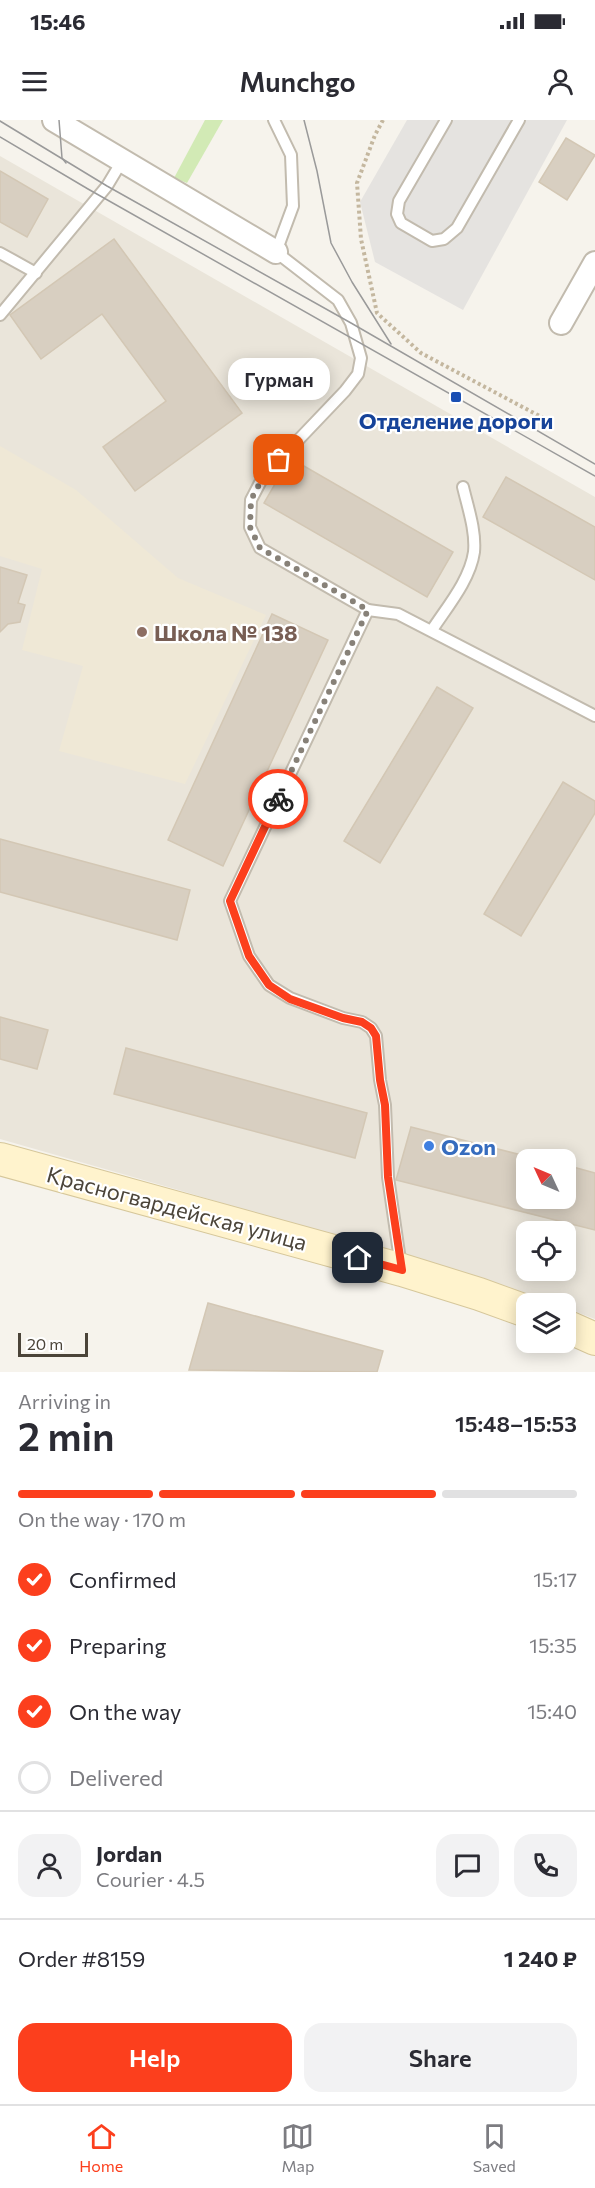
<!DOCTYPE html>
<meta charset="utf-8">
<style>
body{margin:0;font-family:Commissioner,sans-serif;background:#f2f2f3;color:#2b2b33;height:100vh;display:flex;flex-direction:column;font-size:22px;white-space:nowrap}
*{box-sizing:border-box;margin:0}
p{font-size:20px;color:#7c7c81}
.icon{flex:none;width:33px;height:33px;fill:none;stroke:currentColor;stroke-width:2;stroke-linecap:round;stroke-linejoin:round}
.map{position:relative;height:1252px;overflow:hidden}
.sheet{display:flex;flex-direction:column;background:#fff;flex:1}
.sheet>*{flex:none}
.needle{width:39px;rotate:314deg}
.buttons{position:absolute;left:516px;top:1029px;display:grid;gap:12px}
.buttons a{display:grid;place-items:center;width:60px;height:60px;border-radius:12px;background:#fff;box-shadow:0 3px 15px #0003;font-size:30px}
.scale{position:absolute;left:18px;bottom:15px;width:70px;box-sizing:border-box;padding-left:6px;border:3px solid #4b4439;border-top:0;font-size:16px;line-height:21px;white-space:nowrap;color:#4b4439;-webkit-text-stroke:4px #fff;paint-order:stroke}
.pin{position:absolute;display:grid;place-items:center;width:51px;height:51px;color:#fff;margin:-26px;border-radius:12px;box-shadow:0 3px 9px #0006}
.courier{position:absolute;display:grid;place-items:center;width:60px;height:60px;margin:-30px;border:4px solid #fc3f1d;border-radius:50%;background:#fff;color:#222;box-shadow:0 2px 8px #0007}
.bubble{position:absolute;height:42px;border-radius:18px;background:#fff;box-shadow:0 3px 15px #0003;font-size:20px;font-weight:600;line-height:42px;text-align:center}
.summary em{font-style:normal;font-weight:600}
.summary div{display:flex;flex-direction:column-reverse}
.summary{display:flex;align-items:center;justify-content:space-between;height:102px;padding:0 18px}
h1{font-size:39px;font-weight:600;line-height:45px}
.bar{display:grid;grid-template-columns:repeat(4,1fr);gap:9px 6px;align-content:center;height:72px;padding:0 18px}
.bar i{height:8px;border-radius:4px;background:#e1e1e2}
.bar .current{background:#fc3f1d}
.bar p{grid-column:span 4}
.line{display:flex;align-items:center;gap:15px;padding:0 18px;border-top:2px solid #e1e1e2}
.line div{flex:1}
.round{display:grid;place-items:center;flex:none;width:63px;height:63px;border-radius:18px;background:#f2f2f3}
ol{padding:0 18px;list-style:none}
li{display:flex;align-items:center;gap:18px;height:66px}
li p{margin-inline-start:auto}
li .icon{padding:6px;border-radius:50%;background:#fc3f1d;color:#fff;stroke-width:4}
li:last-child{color:#7c7c81}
li i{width:33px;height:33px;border:3px solid #e1e1e2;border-radius:50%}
.cta{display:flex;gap:12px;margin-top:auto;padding:12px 18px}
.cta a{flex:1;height:69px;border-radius:18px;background:#fc3f1d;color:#fff;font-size:24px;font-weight:600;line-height:69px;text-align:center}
.cta a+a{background:#f2f2f3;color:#2b2b33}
.status{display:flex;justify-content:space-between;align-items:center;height:42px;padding:0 30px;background:#fff;direction:ltr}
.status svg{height:16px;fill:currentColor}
header{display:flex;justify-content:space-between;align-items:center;height:78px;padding:0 18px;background:#fff;font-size:27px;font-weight:600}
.dock{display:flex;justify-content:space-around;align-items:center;height:84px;border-top:2px solid #e1e1e2;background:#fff;font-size:16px;color:#7c7c81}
.dock a{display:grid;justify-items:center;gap:3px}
.dock .current{color:#fc3f1d}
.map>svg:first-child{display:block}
.residential{fill:#eae5da;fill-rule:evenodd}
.education{fill:#efe8d6}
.green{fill:#d2eab5}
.parking{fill:#e5e3e0}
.building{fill:#d8cfc1;stroke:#d3c7b4;stroke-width:1.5}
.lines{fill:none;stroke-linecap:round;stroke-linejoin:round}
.lane-casing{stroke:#c2bbae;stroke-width:14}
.street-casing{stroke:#c2bbae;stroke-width:26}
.secondary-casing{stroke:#d6c79b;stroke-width:34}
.path{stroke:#c4b79f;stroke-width:4;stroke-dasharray:3 3;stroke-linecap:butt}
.lane{stroke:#fff;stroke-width:10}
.street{stroke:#fff;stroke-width:22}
.secondary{stroke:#fff3cd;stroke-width:32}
.tram{stroke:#9a9a9a;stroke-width:1.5}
.done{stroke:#878178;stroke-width:6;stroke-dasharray:0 10.8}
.route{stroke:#fc3f1d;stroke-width:8}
.transit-dot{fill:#1a4fb4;stroke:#fff;stroke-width:2}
.education-dot{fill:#8d6e63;stroke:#fff;stroke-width:2}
.shop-dot{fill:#3f7fe0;stroke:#fff;stroke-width:2}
.labels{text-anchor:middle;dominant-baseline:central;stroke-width:4.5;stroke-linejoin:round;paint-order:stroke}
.transit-label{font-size:22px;font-weight:bold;fill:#164399;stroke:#fff}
.education-label{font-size:22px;font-weight:bold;fill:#785e54;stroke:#fff;text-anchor:start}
.shop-label{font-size:22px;font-weight:bold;fill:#366cbe;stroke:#fff;text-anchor:start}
.street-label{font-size:22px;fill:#4b4439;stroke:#fff}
</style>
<div class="status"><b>15:46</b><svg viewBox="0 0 49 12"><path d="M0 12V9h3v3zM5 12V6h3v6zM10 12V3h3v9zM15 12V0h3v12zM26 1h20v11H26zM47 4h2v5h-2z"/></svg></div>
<header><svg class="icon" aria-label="menu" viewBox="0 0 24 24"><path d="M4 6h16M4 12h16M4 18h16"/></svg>Munchgo<svg class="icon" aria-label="person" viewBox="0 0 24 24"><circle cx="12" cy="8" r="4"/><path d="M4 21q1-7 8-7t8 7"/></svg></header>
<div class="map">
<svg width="595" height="1252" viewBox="0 0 595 1252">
<rect width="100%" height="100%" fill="#f6f3ec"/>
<path class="residential" d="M 0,36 L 595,377 L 595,1199 L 566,1188 L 566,1184 L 554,1183 L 182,1071 L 0,1019 ZM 526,1040 L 566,1040 L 566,1078 L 526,1078 ZM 526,1112 L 566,1112 L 566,1150 L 526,1150 Z"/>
<polygon class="education" points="0,326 76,370 178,458 266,495 185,664 59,631 83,546 22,530 42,449 0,436"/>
<polygon class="green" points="205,0 223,0 187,63 174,58"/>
<polygon class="parking" points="407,0 567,0 463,190 375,142 360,82"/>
<g class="building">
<polygon points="566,18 595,35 567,80 539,62"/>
<polygon points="0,51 48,79 27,117 0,102"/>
<polygon points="114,119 242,293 135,371 103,327 166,281 102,194 41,239 10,195"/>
<polygon points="290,338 453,432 427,477 264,383"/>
<polygon points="506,357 595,407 595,460 483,397"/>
<polygon points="0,447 27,455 18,483 25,485 20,502 8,504 0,512"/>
<polygon points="272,494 328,520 223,746 168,720"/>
<polygon points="437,567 473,588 380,743 344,721"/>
<polygon points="563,662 595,681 595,693 521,816 484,794"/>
<polygon points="0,719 190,770 177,820 0,772"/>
<polygon points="0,897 48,910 37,949 0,939"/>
<polygon points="126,928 367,993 355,1038 114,974"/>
<polygon points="411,1007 541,1040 526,1040 526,1078 566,1078 566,1045 595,1053 595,1110 396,1060"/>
<polygon points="208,1183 383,1231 377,1252 189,1250"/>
</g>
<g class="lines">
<defs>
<g id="lane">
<polyline points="274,0 291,35 293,86 276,132 338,180 351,203 361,238 358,254 345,271 263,357 251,380 250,407 260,428 368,490 230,781 249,836 269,865 290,878 343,898 362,902 371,908 376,916 380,960 385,985 388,1057 401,1147"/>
<polyline points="446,0 399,81 397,94 401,103 432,121 444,119 457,108 519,0"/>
<polyline points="0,133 36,153"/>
<polyline points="0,195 107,66 122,41"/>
<polyline points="368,490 398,494 595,596"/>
<path d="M 432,510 C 447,487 470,460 474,432 C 476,411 468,388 463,367"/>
</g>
<g id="street">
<polyline points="54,0 276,132"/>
<polyline points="561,203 595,143"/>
</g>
<g id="secondary">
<polyline points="0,1039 402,1150 479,1174 526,1191"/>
<polyline points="566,1206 595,1219"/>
</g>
</defs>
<use href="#lane" class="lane-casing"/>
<use href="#street" class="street-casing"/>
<use href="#secondary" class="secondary-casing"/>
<polyline class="path" points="383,0 375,15 357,63 361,119 377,193 421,233 547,300"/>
<use href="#lane" class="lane"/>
<use href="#street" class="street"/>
<use href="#secondary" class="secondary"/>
<g class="tram">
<polyline points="59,0 62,38 66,43"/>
<polyline points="304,0 317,51 331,123 352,162 391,224"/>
<polyline points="0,1 107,66 351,203 595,344"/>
<polyline points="0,17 88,69 595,356"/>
</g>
</g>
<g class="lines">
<polyline class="done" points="278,679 368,490 260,428 250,407 251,380 263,357 279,340"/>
<polyline class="route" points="278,679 230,781 249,836 269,865 290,879 343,898 362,902 371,908 376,916 380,960 385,985 388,1057 402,1150 358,1138"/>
</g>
<rect class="transit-dot" x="450" y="271" width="12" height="12" rx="3"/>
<circle class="education-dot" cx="142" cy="512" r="6"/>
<circle class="shop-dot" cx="429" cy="1026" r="6"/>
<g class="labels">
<g class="transit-label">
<text x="456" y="300">Отделение дороги</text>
</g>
<g class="education-label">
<text x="154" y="512">Школа № 138</text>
</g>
<g class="shop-label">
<text x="441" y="1026">Ozon</text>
</g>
<g class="street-label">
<text transform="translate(177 1088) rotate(15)">Красногвардейская улица</text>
</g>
</g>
</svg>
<div class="buttons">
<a><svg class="needle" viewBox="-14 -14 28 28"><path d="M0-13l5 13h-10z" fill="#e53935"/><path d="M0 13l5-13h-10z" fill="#7c7c81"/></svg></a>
<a><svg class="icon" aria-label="locate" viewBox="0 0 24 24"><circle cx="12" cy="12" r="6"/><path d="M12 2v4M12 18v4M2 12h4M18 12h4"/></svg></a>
<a><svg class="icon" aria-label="layers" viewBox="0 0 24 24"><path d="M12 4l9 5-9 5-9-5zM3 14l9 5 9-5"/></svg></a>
</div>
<div class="scale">20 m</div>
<div class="pin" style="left:279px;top:340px;background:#ea580c"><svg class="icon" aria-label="bag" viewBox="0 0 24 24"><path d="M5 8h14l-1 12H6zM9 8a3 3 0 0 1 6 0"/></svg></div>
<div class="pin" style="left:358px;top:1138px;background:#1f2937"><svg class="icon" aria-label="home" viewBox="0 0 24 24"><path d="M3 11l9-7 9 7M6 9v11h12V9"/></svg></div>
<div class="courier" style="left:278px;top:679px"><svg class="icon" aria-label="bike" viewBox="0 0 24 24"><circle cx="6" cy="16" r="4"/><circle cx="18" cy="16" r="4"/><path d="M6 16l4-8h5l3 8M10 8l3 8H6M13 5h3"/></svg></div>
<div class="bubble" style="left:228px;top:238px;width:102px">Гурман</div>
</div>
<section class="sheet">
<div class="summary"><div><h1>2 min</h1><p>Arriving in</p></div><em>15:48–15:53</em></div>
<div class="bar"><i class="current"></i><i class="current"></i><i class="current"></i><i></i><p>On the way · 170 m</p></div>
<ol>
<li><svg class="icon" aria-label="check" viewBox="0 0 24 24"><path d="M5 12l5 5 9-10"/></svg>Confirmed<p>15:17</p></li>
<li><svg class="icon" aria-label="check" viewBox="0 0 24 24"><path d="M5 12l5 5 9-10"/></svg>Preparing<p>15:35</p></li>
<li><svg class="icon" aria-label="check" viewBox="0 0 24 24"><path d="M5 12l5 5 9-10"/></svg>On the way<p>15:40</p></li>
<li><i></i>Delivered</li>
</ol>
<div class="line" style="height:108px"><a class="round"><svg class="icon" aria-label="person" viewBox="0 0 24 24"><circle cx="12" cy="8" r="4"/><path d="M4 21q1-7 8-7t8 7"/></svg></a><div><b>Jordan</b><p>Courier · 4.5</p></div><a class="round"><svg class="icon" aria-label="chat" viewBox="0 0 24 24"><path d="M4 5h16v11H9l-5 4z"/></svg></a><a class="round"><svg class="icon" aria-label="phone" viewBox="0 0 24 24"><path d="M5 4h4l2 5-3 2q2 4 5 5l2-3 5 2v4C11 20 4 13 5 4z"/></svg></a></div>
<div class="line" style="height:78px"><div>Order #8159</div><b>1 240 ₽</b></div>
<div class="cta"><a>Help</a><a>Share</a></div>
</section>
<nav class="dock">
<a class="current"><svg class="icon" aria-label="home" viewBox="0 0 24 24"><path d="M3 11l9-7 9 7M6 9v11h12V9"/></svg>Home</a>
<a><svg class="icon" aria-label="map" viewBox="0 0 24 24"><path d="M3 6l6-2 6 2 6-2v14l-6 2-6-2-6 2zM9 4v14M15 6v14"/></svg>Map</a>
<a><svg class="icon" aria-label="saved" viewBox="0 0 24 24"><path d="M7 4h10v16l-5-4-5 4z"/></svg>Saved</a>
</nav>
